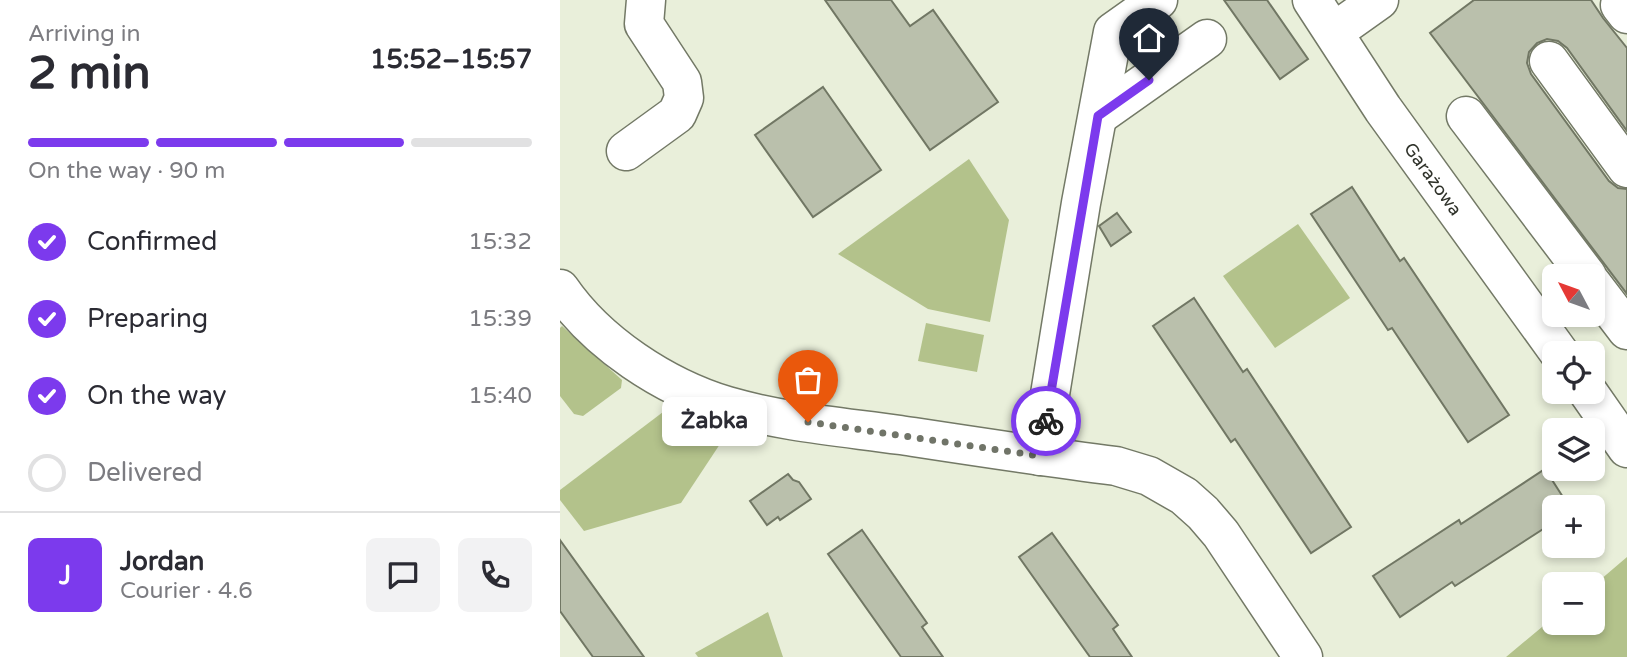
<!DOCTYPE html>
<meta charset="utf-8">
<style>
body{margin:0;font-family:"Varela Round",sans-serif;background:#f2f2f3;color:#2b2b33;height:100vh;display:flex;flex-direction:column;font-size:26px;white-space:nowrap}
*{box-sizing:border-box;margin:0}
p{font-size:23px;color:#7c7c81}
.icon{flex:none;width:38px;height:38px;fill:none;stroke:currentColor;stroke-width:2;stroke-linecap:round;stroke-linejoin:round}
.map{position:relative;flex:1;overflow:hidden}
.sheet{display:flex;flex-direction:column;background:#fff;width:560px}
.sheet>*{flex:none}
.needle{width:46px;rotate:311deg}
.fabs{position:absolute;left:982px;top:264px;display:grid;gap:14px}
.fabs a{display:grid;place-items:center;width:63px;height:63px;border-radius:10px;background:#fff;box-shadow:0 4px 10px #0003;font-size:35px}
.pin{position:absolute;display:grid;place-items:center;width:60px;height:60px;color:#fff;margin:-72px -30px;border-radius:50% 50% 50% 0;rotate:-45deg;box-shadow:0 0 7px #0007}
.pin .icon{rotate:45deg}
.courier{position:absolute;display:grid;place-items:center;width:70px;height:70px;margin:-35px;border:5px solid #7c3aed;border-radius:50%;background:#fff;color:#222;box-shadow:0 2px 9px #0007}
.bubble{position:absolute;height:49px;border-radius:10px;background:#fff;box-shadow:0 4px 10px #0003;font-size:23px;font-weight:800;line-height:49px;text-align:center}
.head em{font-style:normal;font-weight:800}
.head div{display:flex;flex-direction:column-reverse}
.head{display:flex;align-items:center;justify-content:space-between;height:119px;padding:0 28px}
h1{font-size:46px;font-weight:800;line-height:52px}
.bar{display:grid;grid-template-columns:repeat(4,1fr);gap:10px 7px;align-content:center;height:84px;padding:0 28px}
.bar i{height:9px;border-radius:5px;background:#e1e1e2}
.bar .active{background:#7c3aed}
.bar p{grid-column:span 4}
.line{display:flex;align-items:center;gap:18px;padding:0 28px;border-top:2px solid #e1e1e2}
.line div{flex:1}
.round{display:grid;place-items:center;flex:none;width:74px;height:74px;border-radius:10px;background:#f2f2f3}
ol{padding:0 28px;list-style:none}
li{display:flex;align-items:center;gap:21px;height:77px}
li p{margin-inline-start:auto}
li .icon{padding:7px;border-radius:50%;background:#7c3aed;color:#fff;stroke-width:4}
li:last-child{color:#7c7c81}
li i{width:38px;height:38px;border:4px solid #e1e1e2;border-radius:50%}
main{display:flex;flex:1;min-height:0}
.map>svg:first-child{display:block}
.green{fill:#b3c28b}
.building{fill:#bac0ac;stroke:#717764;stroke-width:2}
.lines{fill:none;stroke-linecap:round;stroke-linejoin:round}
.minor-casing{stroke:#737966;stroke-width:41}
.minor{stroke:#fff;stroke-width:38}
.done{stroke:#707468;stroke-width:7;stroke-dasharray:0 12.6}
.route{stroke:#7c3aed;stroke-width:9}
.labels{text-anchor:middle;dominant-baseline:central;stroke-width:6;stroke-linejoin:round;paint-order:stroke}
.street-label{font-size:18px;fill:#2f322a;stroke:#fff}
</style>
<main>
<section class="sheet">
<div class="head"><div><h1>2 min</h1><p>Arriving in</p></div><em>15:52–15:57</em></div>
<div class="bar"><i class="active"></i><i class="active"></i><i class="active"></i><i></i><p>On the way · 90 m</p></div>
<ol>
<li><svg class="icon" aria-label="check" viewBox="0 0 24 24"><path d="M5 12l5 5 9-10"/></svg>Confirmed<p>15:32</p></li>
<li><svg class="icon" aria-label="check" viewBox="0 0 24 24"><path d="M5 12l5 5 9-10"/></svg>Preparing<p>15:39</p></li>
<li><svg class="icon" aria-label="check" viewBox="0 0 24 24"><path d="M5 12l5 5 9-10"/></svg>On the way<p>15:40</p></li>
<li><i></i>Delivered</li>
</ol>
<div class="line" style="height:126px"><b class="round" style="background:#7c3aed;color:#fff">J</b><div><b>Jordan</b><p>Courier · 4.6</p></div><a class="round"><svg class="icon" aria-label="chat" viewBox="0 0 24 24"><path d="M4 5h16v11H9l-5 4z"/></svg></a><a class="round"><svg class="icon" aria-label="phone" viewBox="0 0 24 24"><path d="M5 4h4l2 5-3 2q2 4 5 5l2-3 5 2v4C11 20 4 13 5 4z"/></svg></a></div>
</section>
<div class="map">
<svg width="1067" height="657" viewBox="0 0 1067 657">
<rect width="100%" height="100%" fill="#e9efda"/>
<g class="green">
<polygon points="409,159 449,220 430,322 368,309 278,254"/>
<polygon points="738,224 790,298 715,348 663,276"/>
<polygon points="366,323 424,335 417,372 358,361"/>
<polygon points="2,326 62,380 61,388 23,416 14,414 0,396 0,328"/>
<polygon points="107,409 120,409 161,427 160,444 121,503 24,531 0,500 0,490"/>
<polygon points="1067,557 1067,657 946,657 994,617 994,623 1032,623 1033,586"/>
<polygon points="208,612 223,657 138,657 135,653"/>
</g>
<g class="building">
<polygon points="265,0 331,0 350,26 373,10 438,102 370,150"/>
<polygon points="664,0 707,0 748,59 720,79"/>
<polygon points="914,0 1031,0 1043,18 1067,48 1067,131 1007,48 998,41 987,39 977,43 969,52 967,63 971,74 1049,181 1058,188 1067,189 1067,294 870,33"/>
<polygon points="263,87 321,170 253,217 195,135"/>
<polygon points="792,187 840,261 844,258 949,415 908,442 832,328 828,330 751,214"/>
<polygon points="557,213 571,232 551,246 539,226"/>
<polygon points="634,298 683,372 687,369 791,527 751,553 675,439 671,442 593,326"/>
<polygon points="985,469 1010,508 994,508 994,522 895,586 892,582 840,617 813,576 899,520 901,524"/>
<polygon points="228,474 233,480 239,482 251,499 220,520 218,517 207,525 190,501"/>
<polygon points="302,530 367,623 362,627 383,657 341,657 268,554"/>
<polygon points="492,533 558,625 553,629 572,657 530,657 459,557"/>
<polygon points="0,540 84,657 33,657 0,611"/>
</g>
<g class="lines">
<defs>
<g id="minor">
<polyline points="752,0 823,109 1000,354"/>
<polyline points="1060,5 1067,14"/>
<polyline points="774,32 819,0"/>
<polyline points="989,61 1067,168"/>
<polyline points="538,116 647,39"/>
<polyline points="906,116 1027,276"/>
<polyline points="66,151 117,114 124,98 122,82 84,24 86,0"/>
<polyline points="1032,284 1067,330"/>
<path d="M 0,289 C 37,343 104,387 167,406 C 222,422 283,427 340,435 C 412,446 483,457 556,466 L 589,476 L 624,496 L 643,513 L 661,534 L 743,657"/>
<polyline points="1028,392 1067,448"/>
<polyline points="480,456 521,203 553,32 598,0"/>
</g>
</defs>
<use href="#minor" class="minor-casing"/>
<use href="#minor" class="minor"/>
</g>
<g class="lines">
<polyline class="done" points="248,422 480,456 486,421"/>
<polyline class="route" points="486,421 538,116 589,80"/>
</g>
<g class="labels">
<g class="street-label">
<text transform="translate(873 179) rotate(54)">Garażowa</text>
</g>
</g>
</svg>
<div class="fabs">
<a><svg class="needle" viewBox="-14 -14 28 28"><path d="M0-13l5 13h-10z" fill="#e53935"/><path d="M0 13l5-13h-10z" fill="#7c7c81"/></svg></a>
<a><svg class="icon" aria-label="locate" viewBox="0 0 24 24"><circle cx="12" cy="12" r="6"/><path d="M12 2v4M12 18v4M2 12h4M18 12h4"/></svg></a>
<a><svg class="icon" aria-label="layers" viewBox="0 0 24 24"><path d="M12 4l9 5-9 5-9-5zM3 14l9 5 9-5"/></svg></a>
<a>+</a>
<a>−</a>
</div>
<div class="pin" style="left:248px;top:422px;background:#ea580c"><svg class="icon" aria-label="bag" viewBox="0 0 24 24"><path d="M5 8h14l-1 12H6zM9 8a3 3 0 0 1 6 0"/></svg></div>
<div class="pin" style="left:589px;top:80px;background:#1f2937"><svg class="icon" aria-label="home" viewBox="0 0 24 24"><path d="M3 11l9-7 9 7M6 9v11h12V9"/></svg></div>
<div class="courier" style="left:486px;top:421px"><svg class="icon" aria-label="bike" viewBox="0 0 24 24"><circle cx="6" cy="16" r="4"/><circle cx="18" cy="16" r="4"/><path d="M6 16l4-8h5l3 8M10 8l3 8H6M13 5h3"/></svg></div>
<div class="bubble" style="left:102px;top:397px;width:105px">Żabka</div>
</div>
</main>
